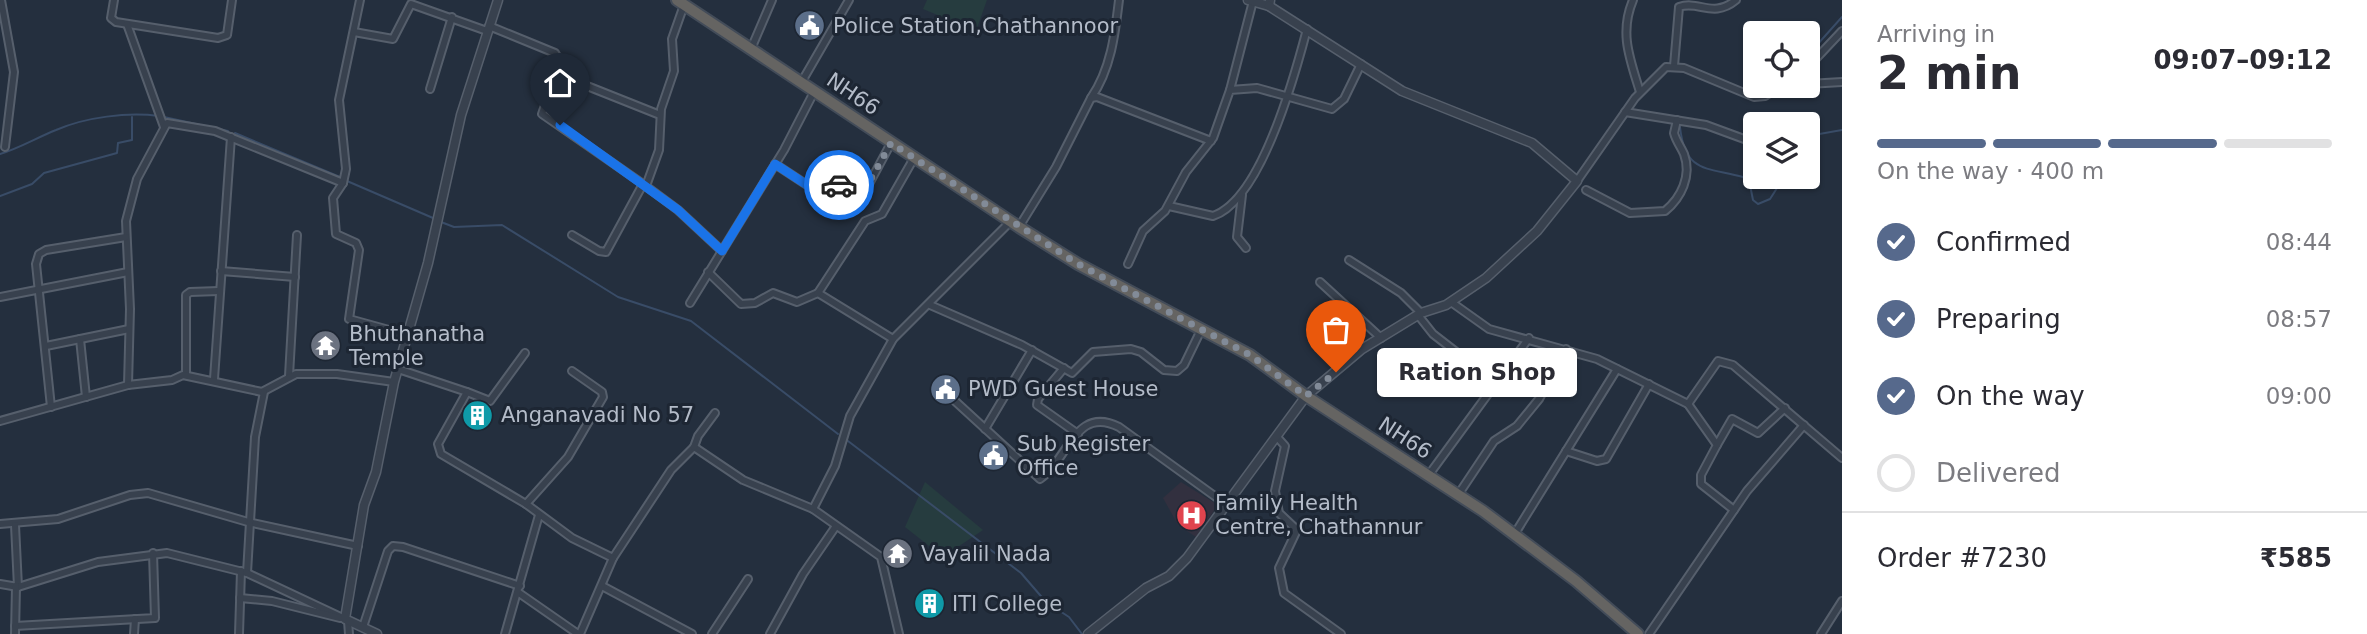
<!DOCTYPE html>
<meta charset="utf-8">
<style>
body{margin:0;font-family:"DejaVu Sans",sans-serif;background:#f7f7f7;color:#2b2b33;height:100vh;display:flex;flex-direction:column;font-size:26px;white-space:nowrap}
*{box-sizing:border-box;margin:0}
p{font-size:23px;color:#7c7c81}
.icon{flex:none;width:38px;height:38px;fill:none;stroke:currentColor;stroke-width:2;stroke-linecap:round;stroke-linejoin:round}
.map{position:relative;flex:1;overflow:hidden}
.panel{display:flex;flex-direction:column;background:#fff;width:525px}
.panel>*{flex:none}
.controls{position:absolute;left:1743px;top:21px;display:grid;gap:14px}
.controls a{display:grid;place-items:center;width:77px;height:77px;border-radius:7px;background:#fff;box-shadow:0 2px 5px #0004;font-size:35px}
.pin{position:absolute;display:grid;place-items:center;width:60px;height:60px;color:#fff;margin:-72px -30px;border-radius:50% 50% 50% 0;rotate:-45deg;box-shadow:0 0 7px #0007}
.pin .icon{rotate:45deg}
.courier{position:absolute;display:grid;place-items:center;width:70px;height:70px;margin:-35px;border:5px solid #1a73e8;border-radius:50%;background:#fff;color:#222;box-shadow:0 2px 9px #0007}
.bubble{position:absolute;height:49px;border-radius:7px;background:#fff;box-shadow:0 2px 5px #0004;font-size:23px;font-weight:800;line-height:49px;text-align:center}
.summary em{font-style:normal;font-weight:800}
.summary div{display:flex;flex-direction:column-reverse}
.summary{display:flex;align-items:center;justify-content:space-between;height:119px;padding:0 35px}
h1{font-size:46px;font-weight:800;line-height:52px}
.bar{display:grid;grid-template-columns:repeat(4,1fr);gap:10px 7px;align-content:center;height:84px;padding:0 35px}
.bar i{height:9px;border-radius:5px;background:#e1e1e2}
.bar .active{background:#56698c}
.bar p{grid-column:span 4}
.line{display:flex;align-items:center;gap:18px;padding:0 35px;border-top:2px solid #e1e1e2}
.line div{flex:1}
ol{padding:0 35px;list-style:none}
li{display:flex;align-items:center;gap:21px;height:77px}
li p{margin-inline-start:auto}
li .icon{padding:7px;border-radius:50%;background:#56698c;color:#fff;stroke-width:4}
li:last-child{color:#7c7c81}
li i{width:38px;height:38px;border:4px solid #e1e1e2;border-radius:50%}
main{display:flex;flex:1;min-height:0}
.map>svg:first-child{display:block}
.medical{fill:#32303f}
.green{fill:#263c3f}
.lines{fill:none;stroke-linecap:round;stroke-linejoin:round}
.stream{stroke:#394c67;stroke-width:2}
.minor-casing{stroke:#565f6c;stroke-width:10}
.tertiary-casing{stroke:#565f6c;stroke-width:11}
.trunk-casing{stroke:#434c59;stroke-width:14}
.minor{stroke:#38414e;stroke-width:6}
.tertiary{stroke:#38414e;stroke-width:8}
.trunk{stroke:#656462;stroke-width:10}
.done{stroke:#828b98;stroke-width:7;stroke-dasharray:0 12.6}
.route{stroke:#1a73e8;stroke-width:9}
.labels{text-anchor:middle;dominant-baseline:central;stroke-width:6;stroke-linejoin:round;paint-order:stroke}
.poi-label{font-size:21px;fill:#b4bcc9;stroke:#1d2633;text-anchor:start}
.street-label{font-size:21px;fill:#b4bcc9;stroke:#1d2633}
</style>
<main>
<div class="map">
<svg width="1842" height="634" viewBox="0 0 1842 634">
<rect width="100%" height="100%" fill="#242f3e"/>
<polygon class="medical" points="1181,482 1218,505 1196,537 1178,525 1163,498"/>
<g class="green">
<polygon points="927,0 987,0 976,31 923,9"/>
<polygon points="925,482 983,530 943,557 905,527"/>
</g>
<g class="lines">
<g class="stream">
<polyline points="1808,55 1842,17"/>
<polyline points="164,117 228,131"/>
<path d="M 1680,127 C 1685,174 1708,167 1743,177 L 1750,185 L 1753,200 L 1758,204 L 1770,199 L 1784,177"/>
<polyline points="235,133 340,177"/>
<polyline points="1808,136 1842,130"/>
<path d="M 0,154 C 20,148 36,138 56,130 C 86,117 127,112 159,116"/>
<polyline points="347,181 433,218"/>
<polyline points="0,196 32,184 44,173 117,153 118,143 132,140 132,117"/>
<polyline points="441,222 454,227 502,225 618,297 691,321 838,434"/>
<polyline points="848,441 1021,573 1046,602 1069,617 1082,634"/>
</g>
<defs>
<g id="minor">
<polyline points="1,0 14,72 5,147"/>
<polyline points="114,0 111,18 116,22 218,38 227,35 232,0"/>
<polyline points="360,0 339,100 346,169 343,183 333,198 336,234 356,243 359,250 349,319 407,335"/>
<path d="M 1633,0 C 1619,33 1630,59 1640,92"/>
<polyline points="127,24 164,127"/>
<polyline points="489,26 555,53 560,61 542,114 643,184 606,252 599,251 572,235"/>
<polyline points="354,32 393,39 411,4 487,31"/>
<polyline points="751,49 772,0"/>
<path d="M 1674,66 L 1679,7 C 1699,0 1713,19 1736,0"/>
<polyline points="1808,67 1842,31"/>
<polyline points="557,74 660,115"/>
<polyline points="801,83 849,0"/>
<polyline points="1808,84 1842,82"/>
<polyline points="430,89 452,17"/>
<polyline points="1230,90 1253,1"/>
<path d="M 1091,98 C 1111,69 1115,34 1119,0"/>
<polyline points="1625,112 1706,125 1755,143"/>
<polyline points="775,164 807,185 853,184 864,187 869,184 891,143"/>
<polyline points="1577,181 1635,98 1666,67 1684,68 1754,97 1765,96 1781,86"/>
<polyline points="1755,182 1756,177"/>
<polyline points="643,184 678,210 722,251"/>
<polyline points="646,186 659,150 661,109 674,71 672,39 684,5"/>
<path d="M 1586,190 L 1630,213 L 1665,211 C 1681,198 1692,176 1684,154 C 1681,147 1676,141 1674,133 L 1677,120"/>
<polyline points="1242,195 1237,237 1246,248"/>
<path d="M 1169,206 L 1213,216 C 1261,200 1295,75 1307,29"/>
<polyline points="1019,227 1056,167 1091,98 1097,97 1211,141"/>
<polyline points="1349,260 1401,293 1421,313"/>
<polyline points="1128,264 1143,231 1165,211 1186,172 1213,138 1230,90 1257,88 1332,109 1344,99 1361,64"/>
<polyline points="221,271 295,277"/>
<polyline points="708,272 741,304 755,303 773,293 797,302 818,293 893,339"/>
<polyline points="1320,282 1381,338"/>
<polyline points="818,293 865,221 882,214 914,158"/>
<polyline points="0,297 128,272"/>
<polyline points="1451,302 1489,329 1597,359 1688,404 1718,361 1733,365 1842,458"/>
<polyline points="690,303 784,150 814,92"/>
<polyline points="930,305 1022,345 1072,373 1093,352 1131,349 1141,352 1164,370 1177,371 1184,365 1201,330"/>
<polyline points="1418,315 1433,334 1464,358"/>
<polyline points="80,339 86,397"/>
<polyline points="46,346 129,329"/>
<polyline points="1064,368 1038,399 1037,405 1078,434"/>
<polyline points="398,369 467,392 438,444 441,454 526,504 572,538 613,558 671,470 694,447 743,480 813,509 881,557 899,634"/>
<polyline points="186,375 186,295 190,292 219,291"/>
<polyline points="289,376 297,235"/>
<polyline points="214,379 231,137"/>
<polyline points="128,385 130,309 126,221 137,179 167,123 215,131 343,183"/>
<polyline points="467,392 490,401 525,353"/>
<path d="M 955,401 L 1040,479 C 1069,459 1075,405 1119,427 L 1227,505"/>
<polyline points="1688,404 1717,445 1701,475 1701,484 1734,510"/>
<polyline points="51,407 36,264 39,254 46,250 126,237"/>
<polyline points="0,421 128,385 172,380 183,375 262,392 296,374 337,374 394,382"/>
<polyline points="985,429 1032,350"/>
<polyline points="1277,437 1285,446 1275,491 1279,513 1297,530 1279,568 1284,593 1341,634"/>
<polyline points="1717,445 1732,419 1758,433 1785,408"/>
<polyline points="694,447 698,436 715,413"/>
<polyline points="1566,451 1597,461 1606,459 1649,384"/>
<polyline points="1428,476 1529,338"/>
<polyline points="1458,495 1494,441 1517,426 1539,399 1566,349"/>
<polyline points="526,504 568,457 603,397 602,392 572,371"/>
<polyline points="813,509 835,466 850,416 893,339 1010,222"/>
<polyline points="0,524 58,519 130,495 148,493 248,522 358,546"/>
<polyline points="15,525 18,587"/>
<polyline points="1514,535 1617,369"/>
<polyline points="247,573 255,437 264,392"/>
<polyline points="0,584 18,587 98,562 167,553 247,573 345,619"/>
<polyline points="602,586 692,634"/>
<polyline points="519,593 578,634"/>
<polyline points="240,598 272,601 340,618"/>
<polyline points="348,621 349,634"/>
<polyline points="15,626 155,618 153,553"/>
<polyline points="363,627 388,551 393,546 403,547 520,586"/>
<polyline points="15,634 16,586"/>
<polyline points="134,634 135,619"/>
<polyline points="239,634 241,571"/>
<polyline points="505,634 539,515"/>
<polyline points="580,634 613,558"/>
<polyline points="712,634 748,579"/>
<polyline points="770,634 803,574 836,526"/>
<polyline points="1649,634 1747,491 1804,425"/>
<polyline points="1821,634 1842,601"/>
</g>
<g id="tertiary">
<polyline points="1248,0 1269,6 1270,0"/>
<polyline points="377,634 345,619 364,505 376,472 394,382 428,263 461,115 498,0"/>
<polyline points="1088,634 1146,588 1169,576 1187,558 1306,396 1362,349 1421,313 1446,305 1486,278 1537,231 1577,181 1532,143 1402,91 1269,6"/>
</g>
<polyline id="trunk" points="677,0 1019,227 1078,264 1250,355 1306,396 1483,511 1576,581 1638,634"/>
</defs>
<use href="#minor" class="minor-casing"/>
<use href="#tertiary" class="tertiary-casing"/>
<use href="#trunk" class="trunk-casing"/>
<use href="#minor" class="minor"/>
<use href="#tertiary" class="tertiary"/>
<use href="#trunk" class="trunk"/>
</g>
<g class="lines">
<polyline class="done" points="839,185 867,186 891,143 1078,264 1250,355 1306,396 1336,372"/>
<polyline class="route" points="560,125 678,210 722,251 775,164 807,185 839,185"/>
</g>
<defs>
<symbol id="civic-disc" viewBox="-11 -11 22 22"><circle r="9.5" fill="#5c6f8a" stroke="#1d2633"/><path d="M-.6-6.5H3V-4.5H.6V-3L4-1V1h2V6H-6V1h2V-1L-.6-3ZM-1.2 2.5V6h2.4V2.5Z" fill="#fff"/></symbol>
<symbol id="temple-disc" viewBox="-11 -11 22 22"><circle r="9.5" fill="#6b7280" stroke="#1d2633"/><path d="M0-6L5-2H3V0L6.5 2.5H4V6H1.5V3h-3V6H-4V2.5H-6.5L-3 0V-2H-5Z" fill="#fff"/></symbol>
<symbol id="building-disc" viewBox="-11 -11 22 22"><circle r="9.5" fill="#0f9aa8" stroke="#1d2633"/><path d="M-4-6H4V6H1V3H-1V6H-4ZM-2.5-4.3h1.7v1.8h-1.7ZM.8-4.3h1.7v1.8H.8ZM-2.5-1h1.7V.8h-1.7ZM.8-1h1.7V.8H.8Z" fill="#fff"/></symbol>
<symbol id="hospital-disc" viewBox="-11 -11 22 22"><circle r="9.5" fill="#e0444e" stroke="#1d2633"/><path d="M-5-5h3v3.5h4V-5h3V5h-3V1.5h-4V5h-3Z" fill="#fff"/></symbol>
</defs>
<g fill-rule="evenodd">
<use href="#civic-disc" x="792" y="8" width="35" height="35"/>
<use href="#temple-disc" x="308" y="328" width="35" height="35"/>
<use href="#civic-disc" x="928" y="372" width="35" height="35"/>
<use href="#building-disc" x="460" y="398" width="35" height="35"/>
<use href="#civic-disc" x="976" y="438" width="35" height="35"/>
<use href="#hospital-disc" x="1174" y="498" width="35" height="35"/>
<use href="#temple-disc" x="880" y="536" width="35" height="35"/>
<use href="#building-disc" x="912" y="586" width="35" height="35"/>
</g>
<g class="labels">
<g class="poi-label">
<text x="833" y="26">Police Station,Chathannoor</text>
<text x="349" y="334">Bhuthanatha<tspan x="349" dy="24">Temple</tspan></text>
<text x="968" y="389">PWD Guest House</text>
<text x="501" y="415">Anganavadi No 57</text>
<text x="1017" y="444">Sub Register<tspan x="1017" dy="24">Office</tspan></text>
<text x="1215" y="503">Family Health<tspan x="1215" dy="24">Centre, Chathannur</tspan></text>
<text x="921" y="554">Vayalil Nada</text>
<text x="952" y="604">ITI College</text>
</g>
<g class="street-label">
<text transform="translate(853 94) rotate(34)">NH66</text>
<text transform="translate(1405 438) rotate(33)">NH66</text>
</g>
</g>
</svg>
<div class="controls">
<a><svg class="icon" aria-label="locate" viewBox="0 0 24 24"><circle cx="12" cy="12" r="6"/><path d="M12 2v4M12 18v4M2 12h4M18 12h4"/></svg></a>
<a><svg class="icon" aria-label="layers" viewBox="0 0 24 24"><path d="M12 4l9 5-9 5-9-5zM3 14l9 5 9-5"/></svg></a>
</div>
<div class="pin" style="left:1336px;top:372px;background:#ea580c"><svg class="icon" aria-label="bag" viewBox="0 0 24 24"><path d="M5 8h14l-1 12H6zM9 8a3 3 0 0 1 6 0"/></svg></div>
<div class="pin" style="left:560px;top:125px;background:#1f2937"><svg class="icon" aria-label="home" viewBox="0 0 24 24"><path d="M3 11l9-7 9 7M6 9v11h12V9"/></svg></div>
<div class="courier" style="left:839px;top:185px"><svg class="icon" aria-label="car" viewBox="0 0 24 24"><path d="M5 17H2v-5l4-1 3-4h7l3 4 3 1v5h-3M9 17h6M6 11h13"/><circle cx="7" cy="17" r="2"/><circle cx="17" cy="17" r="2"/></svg></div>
<div class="bubble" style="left:1377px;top:348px;width:200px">Ration Shop</div>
</div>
<section class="panel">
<div class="summary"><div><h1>2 min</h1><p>Arriving in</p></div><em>09:07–09:12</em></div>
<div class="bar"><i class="active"></i><i class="active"></i><i class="active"></i><i></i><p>On the way · 400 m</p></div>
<ol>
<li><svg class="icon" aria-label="check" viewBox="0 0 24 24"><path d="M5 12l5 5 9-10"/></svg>Confirmed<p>08:44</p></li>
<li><svg class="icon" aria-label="check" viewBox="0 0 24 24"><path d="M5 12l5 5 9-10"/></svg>Preparing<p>08:57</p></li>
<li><svg class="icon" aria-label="check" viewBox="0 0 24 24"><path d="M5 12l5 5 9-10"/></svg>On the way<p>09:00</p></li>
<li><i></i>Delivered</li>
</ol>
<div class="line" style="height:91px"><div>Order #7230</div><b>₹585</b></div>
</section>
</main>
